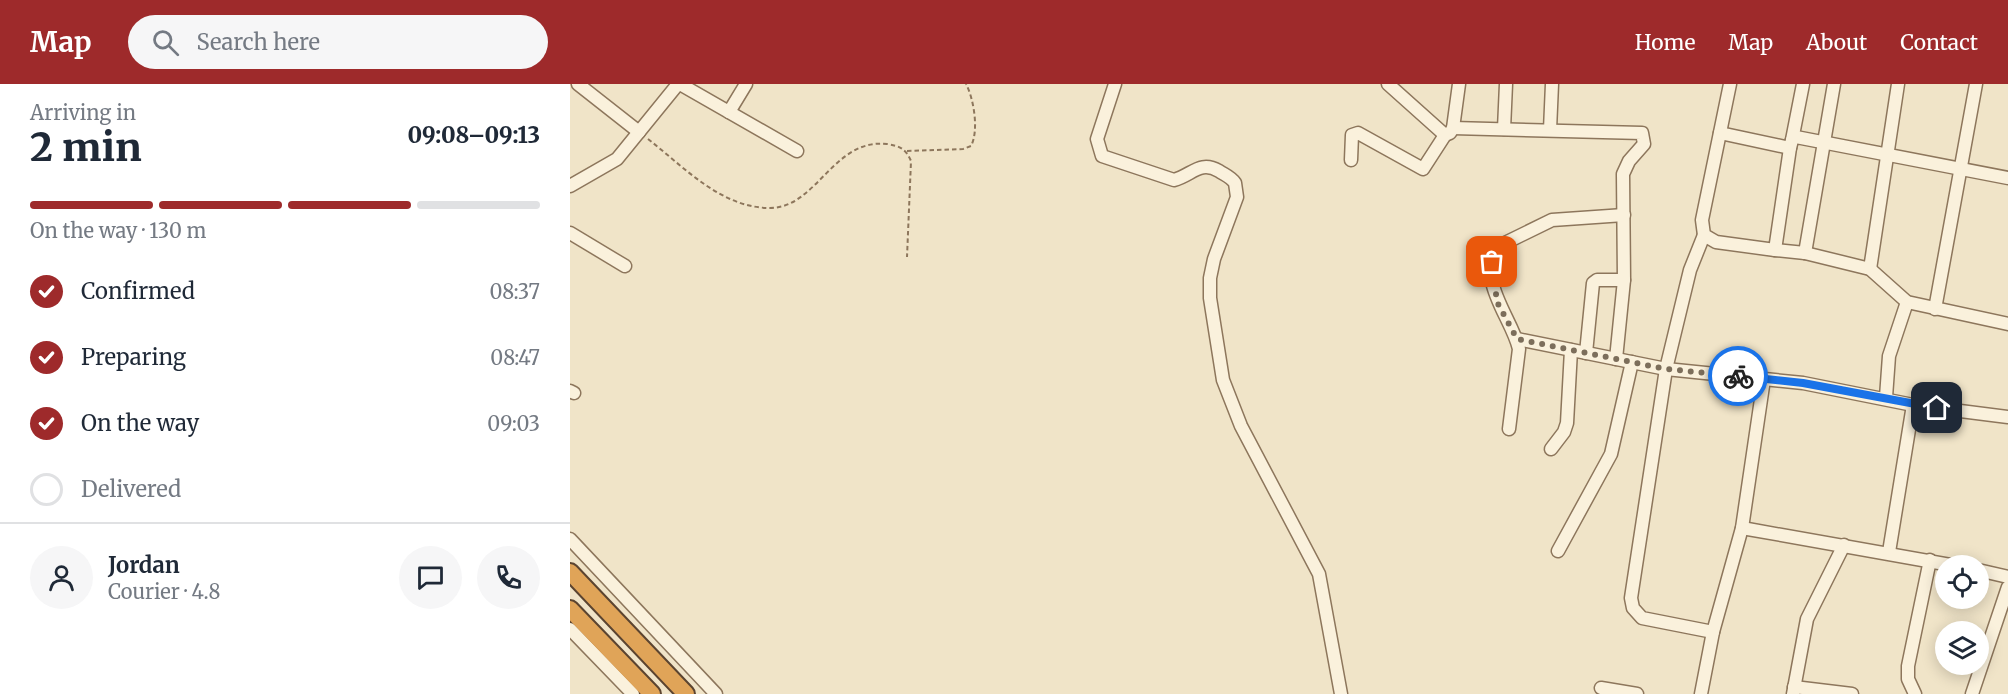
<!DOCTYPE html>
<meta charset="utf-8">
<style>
body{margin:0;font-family:Merriweather,serif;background:#f6f6f7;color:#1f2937;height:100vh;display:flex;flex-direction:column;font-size:22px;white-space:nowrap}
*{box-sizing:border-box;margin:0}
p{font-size:20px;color:#747a83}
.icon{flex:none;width:33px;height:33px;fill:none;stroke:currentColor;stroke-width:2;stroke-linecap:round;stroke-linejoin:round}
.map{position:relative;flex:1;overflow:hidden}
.panel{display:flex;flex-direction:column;background:#fff;width:570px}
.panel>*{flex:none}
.fabs{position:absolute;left:1365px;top:471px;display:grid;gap:12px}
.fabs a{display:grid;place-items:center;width:54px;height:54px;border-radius:50%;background:#fff;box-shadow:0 3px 15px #0003;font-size:30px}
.pin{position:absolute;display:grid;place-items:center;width:51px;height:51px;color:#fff;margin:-26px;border-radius:12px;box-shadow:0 3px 9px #0006}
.courier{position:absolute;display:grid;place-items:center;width:60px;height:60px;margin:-30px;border:4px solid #1a73e8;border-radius:50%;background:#fff;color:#222;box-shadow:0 2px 8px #0007}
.overview em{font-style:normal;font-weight:800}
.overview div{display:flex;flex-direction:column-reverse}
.overview{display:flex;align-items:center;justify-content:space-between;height:102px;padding:0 30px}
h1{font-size:39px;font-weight:800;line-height:45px}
.bar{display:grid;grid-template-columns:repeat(4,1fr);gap:9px 6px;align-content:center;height:72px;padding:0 30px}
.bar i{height:8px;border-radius:4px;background:#e0e1e3}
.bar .active{background:#9e2a2b}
.bar p{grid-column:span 4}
.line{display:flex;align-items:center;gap:15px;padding:0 30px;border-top:2px solid #e0e1e3}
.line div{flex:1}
.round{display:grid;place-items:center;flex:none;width:63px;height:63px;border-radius:32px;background:#f6f6f7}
ol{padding:0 30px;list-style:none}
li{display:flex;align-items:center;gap:18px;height:66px}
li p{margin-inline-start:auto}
li .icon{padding:6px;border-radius:50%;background:#9e2a2b;color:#fff;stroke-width:4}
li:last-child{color:#747a83}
li i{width:33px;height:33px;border:3px solid #e0e1e3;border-radius:50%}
header{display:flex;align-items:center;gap:36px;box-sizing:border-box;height:84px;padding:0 30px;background:#9e2a2b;color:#fff}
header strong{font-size:28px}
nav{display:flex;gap:33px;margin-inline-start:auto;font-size:21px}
.search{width:420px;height:54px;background:#f6f6f7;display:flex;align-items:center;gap:15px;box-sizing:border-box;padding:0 21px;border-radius:33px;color:#747a83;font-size:22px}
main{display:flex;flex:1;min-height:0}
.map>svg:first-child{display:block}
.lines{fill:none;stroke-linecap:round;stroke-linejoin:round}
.minor-casing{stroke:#8d765c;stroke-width:15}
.highway-casing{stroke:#5b4430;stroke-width:20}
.path{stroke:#8d765c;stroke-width:2;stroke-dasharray:4.5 3;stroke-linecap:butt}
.minor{stroke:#faf1dc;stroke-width:12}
.highway{stroke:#e0a458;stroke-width:16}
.done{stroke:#7c6e5b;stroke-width:6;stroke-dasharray:0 10.8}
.route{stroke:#1a73e8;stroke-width:8}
</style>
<header>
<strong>Map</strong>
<div class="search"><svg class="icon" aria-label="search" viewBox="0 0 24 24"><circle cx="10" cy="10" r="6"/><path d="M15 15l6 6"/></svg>Search here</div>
<nav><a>Home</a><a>Map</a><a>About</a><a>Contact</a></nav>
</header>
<main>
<section class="panel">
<div class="overview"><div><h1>2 min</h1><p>Arriving in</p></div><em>09:08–09:13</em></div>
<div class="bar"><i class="active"></i><i class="active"></i><i class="active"></i><i></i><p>On the way · 130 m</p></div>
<ol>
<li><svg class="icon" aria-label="check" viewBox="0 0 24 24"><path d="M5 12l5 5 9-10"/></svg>Confirmed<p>08:37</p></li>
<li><svg class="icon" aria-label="check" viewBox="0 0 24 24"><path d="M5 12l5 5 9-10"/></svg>Preparing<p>08:47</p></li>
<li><svg class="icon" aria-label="check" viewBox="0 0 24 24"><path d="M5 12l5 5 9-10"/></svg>On the way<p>09:03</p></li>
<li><i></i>Delivered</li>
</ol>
<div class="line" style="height:108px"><a class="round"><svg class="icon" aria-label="person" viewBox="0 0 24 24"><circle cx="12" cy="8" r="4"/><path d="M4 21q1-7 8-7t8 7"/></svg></a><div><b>Jordan</b><p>Courier · 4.8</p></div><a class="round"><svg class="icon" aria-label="chat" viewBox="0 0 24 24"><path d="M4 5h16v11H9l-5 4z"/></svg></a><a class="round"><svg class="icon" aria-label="phone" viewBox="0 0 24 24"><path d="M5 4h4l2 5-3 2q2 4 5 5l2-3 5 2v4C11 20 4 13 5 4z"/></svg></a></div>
</section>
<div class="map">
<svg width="1438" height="610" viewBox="0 0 1438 610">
<rect width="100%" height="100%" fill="#f0e4c8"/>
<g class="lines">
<defs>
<g id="minor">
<polyline points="8,0 69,48"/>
<polyline points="110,0 227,67"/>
<path d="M 545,0 L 527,55 L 532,72 L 604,96 C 622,91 630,76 649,87 C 655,91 661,93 665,99 L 667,113 L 644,175 L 640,194 L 640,214 L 653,296 L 671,342 L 749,490 L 771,610"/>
<polyline points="818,0 875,51 880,49 883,44 889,0"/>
<polyline points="1160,0 1132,136 1134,151 1146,158 1205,166 1220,64 1222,56 1226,53 1438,94"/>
<polyline points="159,28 176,0"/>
<polyline points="883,44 1072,49 1074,60 1059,77 1053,90 1054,196 1046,275"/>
<polyline points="934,45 936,0"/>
<polyline points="980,46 982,0"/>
<polyline points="1150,49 1220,64"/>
<polyline points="1222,56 1233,0"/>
<polyline points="781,76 782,51 788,49 853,85 875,51"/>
<polyline points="0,102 47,75 108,0"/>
<polyline points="0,149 55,182"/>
<polyline points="1134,151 1120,186 1096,285 1061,514 1063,524 1072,534 1143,548"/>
<polyline points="1205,166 1235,169 1300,185 1337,218 1438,240"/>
<polyline points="1235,169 1264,0"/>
<polyline points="1300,185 1328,0"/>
<polyline points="1365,225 1406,0"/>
<polyline points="947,255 1096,285 1233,299 1343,321 1438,333"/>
<polyline points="1016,269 1023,199 1027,196 1054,196"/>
<polyline points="0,307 4,309"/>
<polyline points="1316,313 1319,272 1337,218"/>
<path d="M 939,345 L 949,265 C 942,233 903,194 931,161 L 982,136 L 1054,131"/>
<polyline points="981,365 994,348 997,339 1001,266"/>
<polyline points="1172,444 1386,482"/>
<polyline points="0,455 146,610"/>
<polyline points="988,467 1041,370 1062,278"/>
<polyline points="1319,468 1343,321"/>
<polyline points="1408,486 1438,493"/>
<polyline points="0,545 63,610"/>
<polyline points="1224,603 1282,610"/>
<polyline points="1031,604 1067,610"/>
<polyline points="1131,610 1143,548 1172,444 1194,295"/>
<polyline points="1223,610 1237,535 1274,461"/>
<polyline points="1345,610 1338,595 1338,582 1360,476"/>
<polyline points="1402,610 1438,503"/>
</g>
<g id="highway">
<polyline points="0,488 116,610"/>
<polyline points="0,525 82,610"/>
</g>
</defs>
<use href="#minor" class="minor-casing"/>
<use href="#highway" class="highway-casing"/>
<g class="path">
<path d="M 78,55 C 114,83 151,124 200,124 C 247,124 263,54 317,60 C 330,62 336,65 341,77 L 337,173"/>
<path d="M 337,67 L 393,65 L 401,62 C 409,47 404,15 396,0"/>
</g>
<use href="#minor" class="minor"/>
<use href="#highway" class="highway"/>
</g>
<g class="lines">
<polyline class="done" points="922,178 927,218 947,255 1096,285 1168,292"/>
<polyline class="route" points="1168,292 1233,299 1367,324"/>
</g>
</svg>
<div class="fabs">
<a><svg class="icon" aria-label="locate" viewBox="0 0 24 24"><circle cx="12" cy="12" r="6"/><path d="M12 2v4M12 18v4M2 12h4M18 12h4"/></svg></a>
<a><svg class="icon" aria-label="layers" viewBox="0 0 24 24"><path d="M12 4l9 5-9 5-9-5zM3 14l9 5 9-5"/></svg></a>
</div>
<div class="pin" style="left:922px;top:178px;background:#ea580c"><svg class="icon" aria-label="bag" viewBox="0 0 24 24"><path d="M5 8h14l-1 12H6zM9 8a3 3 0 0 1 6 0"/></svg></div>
<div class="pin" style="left:1367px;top:324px;background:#1f2937"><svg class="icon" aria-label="home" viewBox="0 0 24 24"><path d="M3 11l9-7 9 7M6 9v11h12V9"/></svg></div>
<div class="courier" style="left:1168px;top:292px"><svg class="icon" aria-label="bike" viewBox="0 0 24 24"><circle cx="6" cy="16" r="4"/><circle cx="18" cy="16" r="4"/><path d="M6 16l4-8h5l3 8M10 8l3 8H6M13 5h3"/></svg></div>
</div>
</main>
